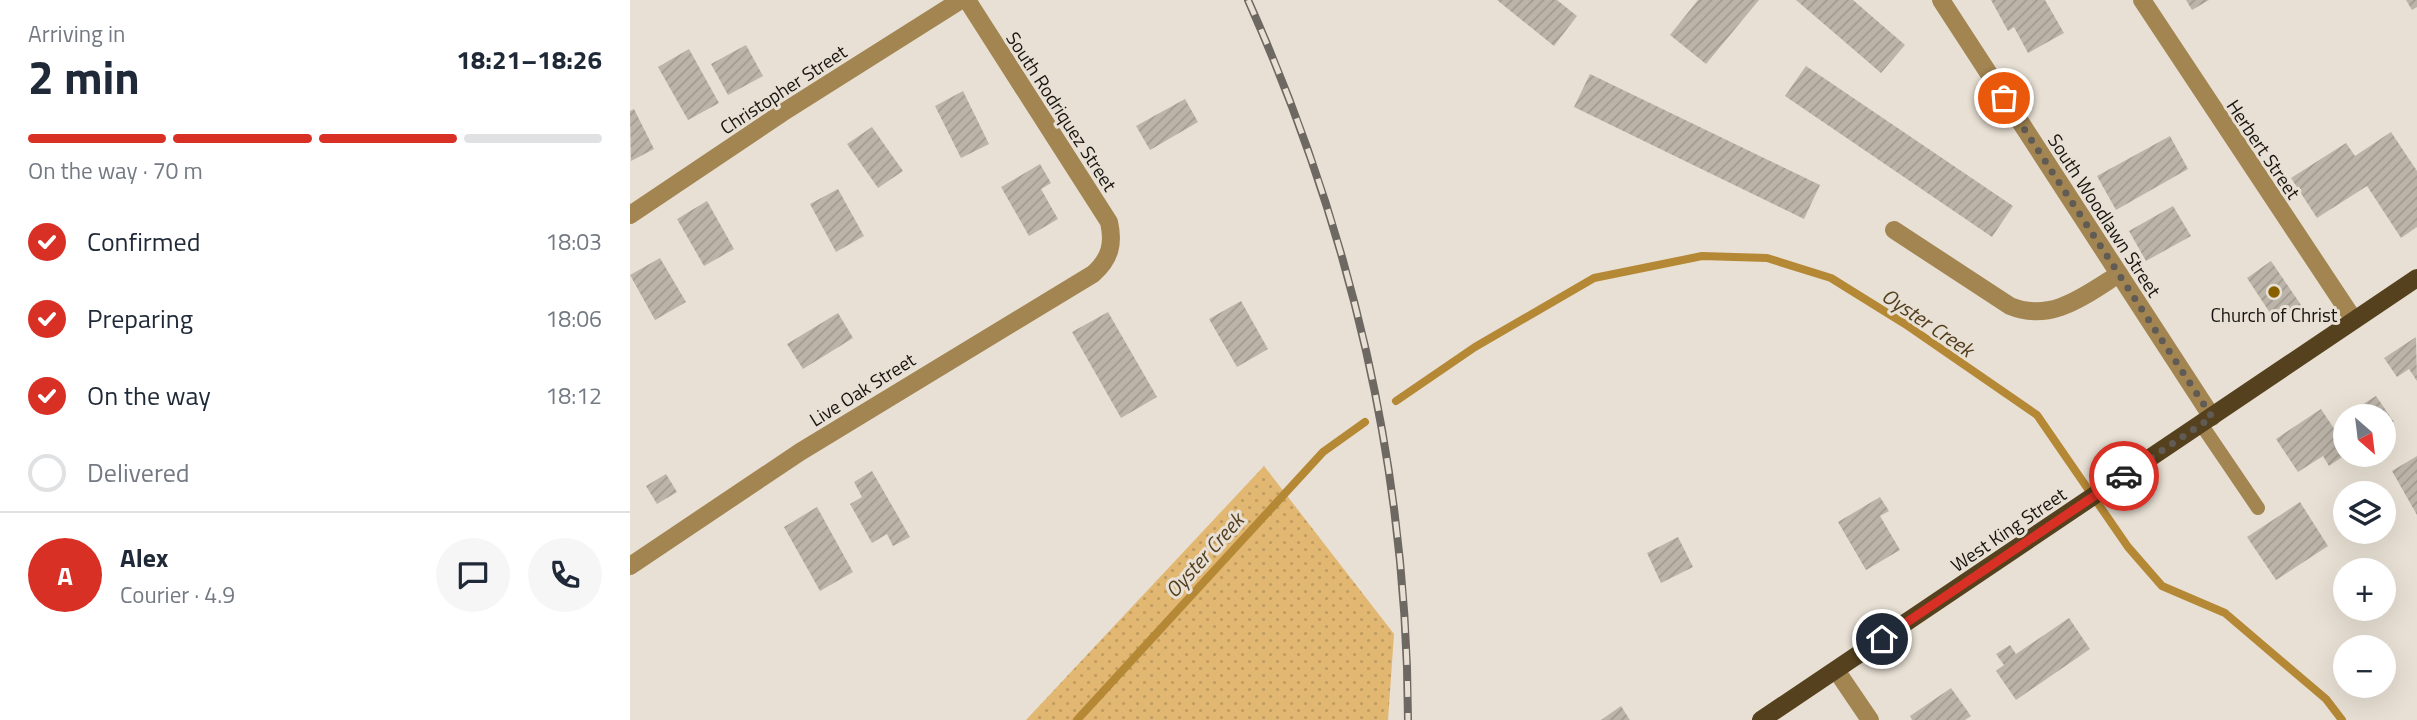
<!DOCTYPE html>
<meta charset="utf-8">
<style>
body{margin:0;font-family:"Titillium Web",sans-serif;background:#f6f6f7;color:#1f2937;height:100vh;display:flex;flex-direction:column;font-size:26px;white-space:nowrap}
*{box-sizing:border-box;margin:0}
p{font-size:23px;color:#747a83}
.icon{flex:none;width:38px;height:38px;fill:none;stroke:currentColor;stroke-width:2;stroke-linecap:round;stroke-linejoin:round}
.map{position:relative;flex:1;overflow:hidden}
.details{display:flex;flex-direction:column;background:#fff;width:630px}
.details>*{flex:none}
.needle{width:46px;rotate:152deg}
.fabs{position:absolute;left:1703px;top:404px;display:grid;gap:14px}
.fabs a{display:grid;place-items:center;width:63px;height:63px;border-radius:50%;background:#fff;box-shadow:0 7px 28px #0002;font-size:35px}
.pin{position:absolute;display:grid;place-items:center;width:60px;height:60px;color:#fff;margin:-30px;border:4px solid #fff;border-radius:50%;box-shadow:0 2px 7px #0007}
.courier{position:absolute;display:grid;place-items:center;width:70px;height:70px;margin:-35px;border:5px solid #d93025;border-radius:50%;background:#fff;color:#222;box-shadow:0 2px 9px #0007}
.overview em{font-style:normal;font-weight:700}
.overview div{display:flex;flex-direction:column-reverse}
.overview{display:flex;align-items:center;justify-content:space-between;height:119px;padding:0 28px}
h1{font-size:46px;font-weight:700;line-height:52px}
.bar{display:grid;grid-template-columns:repeat(4,1fr);gap:10px 7px;align-content:center;height:84px;padding:0 28px}
.bar i{height:9px;border-radius:5px;background:#e0e1e3}
.bar .current{background:#d93025}
.bar p{grid-column:span 4}
.line{display:flex;align-items:center;gap:18px;padding:0 28px;border-top:2px solid #e0e1e3}
.line div{flex:1}
.round{display:grid;place-items:center;flex:none;width:74px;height:74px;border-radius:37px;background:#f6f6f7}
ol{padding:0 28px;list-style:none}
li{display:flex;align-items:center;gap:21px;height:77px}
li p{margin-inline-start:auto}
li .icon{padding:7px;border-radius:50%;background:#d93025;color:#fff;stroke-width:4}
li:last-child{color:#747a83}
li i{width:38px;height:38px;border:4px solid #e0e1e3;border-radius:50%}
main{display:flex;flex:1;min-height:0}
.map>svg:first-child{display:block}
.grass{fill:url(#grass-dots)}
.lines{fill:none;stroke-linecap:round;stroke-linejoin:round}
.stream{stroke:#b58835;stroke-width:8}
.building{fill:url(#building-hatch)}
.lane{stroke:#a38552;stroke-width:14}
.street{stroke:#a38552;stroke-width:18}
.primary{stroke:#55411d;stroke-width:18}
.rail-casing{stroke:#6d6861;stroke-width:8}
.rail{stroke:#e8e0d4;stroke-width:5;stroke-dasharray:16;stroke-linecap:butt}
.done{stroke:#605b55;stroke-width:7;stroke-dasharray:0 12.6}
.route{stroke:#d93025;stroke-width:9}
.poi-dot{fill:#896000;stroke:#e8e0d4;stroke-width:2.5}
.labels{text-anchor:middle;dominant-baseline:central;stroke-width:6;stroke-linejoin:round;paint-order:stroke}
.street-label{font-size:19px;fill:#171410;stroke:#e8e0d4}
.poi-label{font-size:19px;fill:#171410;stroke:#e8e0d4}
.water-label{font-size:21px;font-style:italic;fill:#523e1c;stroke:#e8e0d4}
</style>
<main>
<section class="details">
<div class="overview"><div><h1>2 min</h1><p>Arriving in</p></div><em>18:21–18:26</em></div>
<div class="bar"><i class="current"></i><i class="current"></i><i class="current"></i><i></i><p>On the way · 70 m</p></div>
<ol>
<li><svg class="icon" aria-label="check" viewBox="0 0 24 24"><path d="M5 12l5 5 9-10"/></svg>Confirmed<p>18:03</p></li>
<li><svg class="icon" aria-label="check" viewBox="0 0 24 24"><path d="M5 12l5 5 9-10"/></svg>Preparing<p>18:06</p></li>
<li><svg class="icon" aria-label="check" viewBox="0 0 24 24"><path d="M5 12l5 5 9-10"/></svg>On the way<p>18:12</p></li>
<li><i></i>Delivered</li>
</ol>
<div class="line" style="height:126px"><b class="round" style="background:#d93025;color:#fff">A</b><div><b>Alex</b><p>Courier · 4.9</p></div><a class="round"><svg class="icon" aria-label="chat" viewBox="0 0 24 24"><path d="M4 5h16v11H9l-5 4z"/></svg></a><a class="round"><svg class="icon" aria-label="phone" viewBox="0 0 24 24"><path d="M5 4h4l2 5-3 2q2 4 5 5l2-3 5 2v4C11 20 4 13 5 4z"/></svg></a></div>
</section>
<div class="map">
<svg width="1787" height="720" viewBox="0 0 1787 720">
<defs>
<pattern id="grass-dots" width="8" height="8" patternUnits="userSpaceOnUse" patternTransform="scale(1.75)"><rect width="8" height="8" fill="#e1b771"/><path d="M2 2h.1M6 6h.1" fill="none" stroke="#c09c61" stroke-width="1.8" stroke-linecap="round"/></pattern>
<pattern id="building-hatch" width="6" height="6" patternUnits="userSpaceOnUse" patternTransform="scale(1.75)"><rect width="6" height="6" fill="#bcb4a9"/><path d="M-1 1l2-2M0 6l6-6M5 7l2-2" fill="none" stroke="#a19a90"/></pattern>
</defs>
<rect width="100%" height="100%" fill="#e8e0d4"/>
<polygon class="grass" points="634,466 764,634 758,720 396,720"/>
<g class="lines">
<g class="stream">
<polyline points="766,401 845,347 964,278 1072,256 1137,258 1201,278 1275,324 1407,415 1498,547 1532,586 1595,613 1696,699 1712,720"/>
<polyline points="447,720 693,452 735,422"/>
</g>
</g>
<g class="building">
<polygon points="867,0 927,0 947,16 924,46"/>
<polygon points="1068,0 1129,0 1076,64 1040,35"/>
<polygon points="1166,0 1223,0 1275,45 1251,73"/>
<polygon points="1361,0 1415,0 1434,33 1398,53 1384,27 1378,31"/>
<polygon points="1556,0 1579,0 1562,10"/>
<polygon points="1776,0 1787,0 1787,7 1782,10"/>
<polygon points="116,45 133,76 98,95 81,64"/>
<polygon points="59,49 89,103 58,120 28,67"/>
<polygon points="1176,66 1383,206 1362,237 1155,96"/>
<polygon points="960,74 1190,185 1174,219 944,107"/>
<polygon points="333,91 359,144 331,158 305,106"/>
<polygon points="555,99 568,122 520,150 506,126"/>
<polygon points="4,109 24,149 1,161 0,111"/>
<polygon points="242,127 273,171 248,188 217,144"/>
<polygon points="1761,132 1787,171 1787,227 1771,238 1737,186 1687,218 1661,178 1716,143 1725,156"/>
<polygon points="1540,136 1558,169 1486,210 1467,176"/>
<polygon points="410,164 421,183 411,189 428,219 399,236 371,187"/>
<polygon points="208,189 234,236 206,252 180,204"/>
<polygon points="77,201 104,249 74,266 47,219"/>
<polygon points="1543,206 1561,236 1516,261 1499,231"/>
<polygon points="30,258 56,302 25,320 0,275"/>
<polygon points="1641,261 1671,305 1646,322 1617,278"/>
<polygon points="611,301 638,349 607,367 579,319"/>
<polygon points="478,312 527,397 491,418 442,332"/>
<polygon points="208,313 223,338 173,369 157,344"/>
<polygon points="1786,337 1787,381 1779,369 1767,377 1754,358"/>
<polygon points="1746,396 1764,422 1754,429 1754,416 1722,416 1719,413"/>
<polygon points="1691,409 1715,445 1715,455 1699,466 1693,456 1668,472 1646,439"/>
<polygon points="1787,456 1787,515 1762,471"/>
<polygon points="242,471 280,537 263,546 257,534 242,543 220,504 232,497 224,482"/>
<polygon points="36,474 47,492 27,504 16,486"/>
<polygon points="1250,497 1259,511 1250,516 1270,550 1236,570 1208,522"/>
<polygon points="1670,502 1698,546 1646,580 1617,537"/>
<polygon points="187,507 223,572 190,591 154,527"/>
<polygon points="1048,537 1063,567 1031,583 1017,553"/>
<polygon points="1439,618 1460,649 1386,700 1366,671 1374,665 1366,654 1380,645 1386,654"/>
<polygon points="1321,688 1341,716 1335,720 1282,720 1280,716"/>
<polygon points="991,706 1000,720 971,720"/>
</g>
<g class="lines">
<polyline class="lane" points="1571,424 1628,508"/>
<g class="street">
<polyline points="1311,0 1582,417"/>
<polyline points="1512,0 1724,320"/>
<polyline points="0,215 152,113 331,0"/>
<path d="M 1264,230 L 1380,306 C 1421,323 1454,296 1489,274"/>
<path d="M 0,566 L 170,452 L 463,274 C 480,259 484,244 479,222 L 337,0"/>
<polyline points="1206,670 1240,720"/>
</g>
<polyline class="primary" points="1131,720 1787,278"/>
<defs>
<path id="rail" d="M 618,0 C 721,231 777,467 778,720"/>
</defs>
<use href="#rail" class="rail-casing"/>
<use href="#rail" class="rail"/>
</g>
<g class="lines">
<polyline class="done" points="1374,98 1582,417 1494,476"/>
<polyline class="route" points="1252,639 1494,476"/>
</g>
<circle class="poi-dot" cx="1644" cy="292" r="7"/>
<g class="labels">
<g class="street-label">
<text transform="translate(153 89) rotate(-33)">Christopher Street</text>
<text transform="translate(432 111) rotate(57)">South Rodriquez Street</text>
<text transform="translate(1634 149) rotate(56)">Herbert Street</text>
<text transform="translate(1475 215) rotate(57)">South Woodlawn Street</text>
<text transform="translate(232 389) rotate(-32)">Live Oak Street</text>
<text transform="translate(1378 529) rotate(-34)">West King Street</text>
</g>
<g class="poi-label">
<text x="1644" y="314">Church of Christ</text>
</g>
<g class="water-label">
<text transform="translate(1298 322) rotate(34)">Oyster Creek</text>
<text transform="translate(574 555) rotate(-48)">Oyster Creek</text>
</g>
</g>
</svg>
<div class="fabs">
<a><svg class="needle" viewBox="-14 -14 28 28"><path d="M0-13l5 13h-10z" fill="#e53935"/><path d="M0 13l5-13h-10z" fill="#747a83"/></svg></a>
<a><svg class="icon" aria-label="layers" viewBox="0 0 24 24"><path d="M12 4l9 5-9 5-9-5zM3 14l9 5 9-5"/></svg></a>
<a>+</a>
<a>−</a>
</div>
<div class="pin" style="left:1374px;top:98px;background:#ea580c"><svg class="icon" aria-label="bag" viewBox="0 0 24 24"><path d="M5 8h14l-1 12H6zM9 8a3 3 0 0 1 6 0"/></svg></div>
<div class="pin" style="left:1252px;top:639px;background:#1f2937"><svg class="icon" aria-label="home" viewBox="0 0 24 24"><path d="M3 11l9-7 9 7M6 9v11h12V9"/></svg></div>
<div class="courier" style="left:1494px;top:476px"><svg class="icon" aria-label="car" viewBox="0 0 24 24"><path d="M5 17H2v-5l4-1 3-4h7l3 4 3 1v5h-3M9 17h6M6 11h13"/><circle cx="7" cy="17" r="2"/><circle cx="17" cy="17" r="2"/></svg></div>
</div>
</main>
